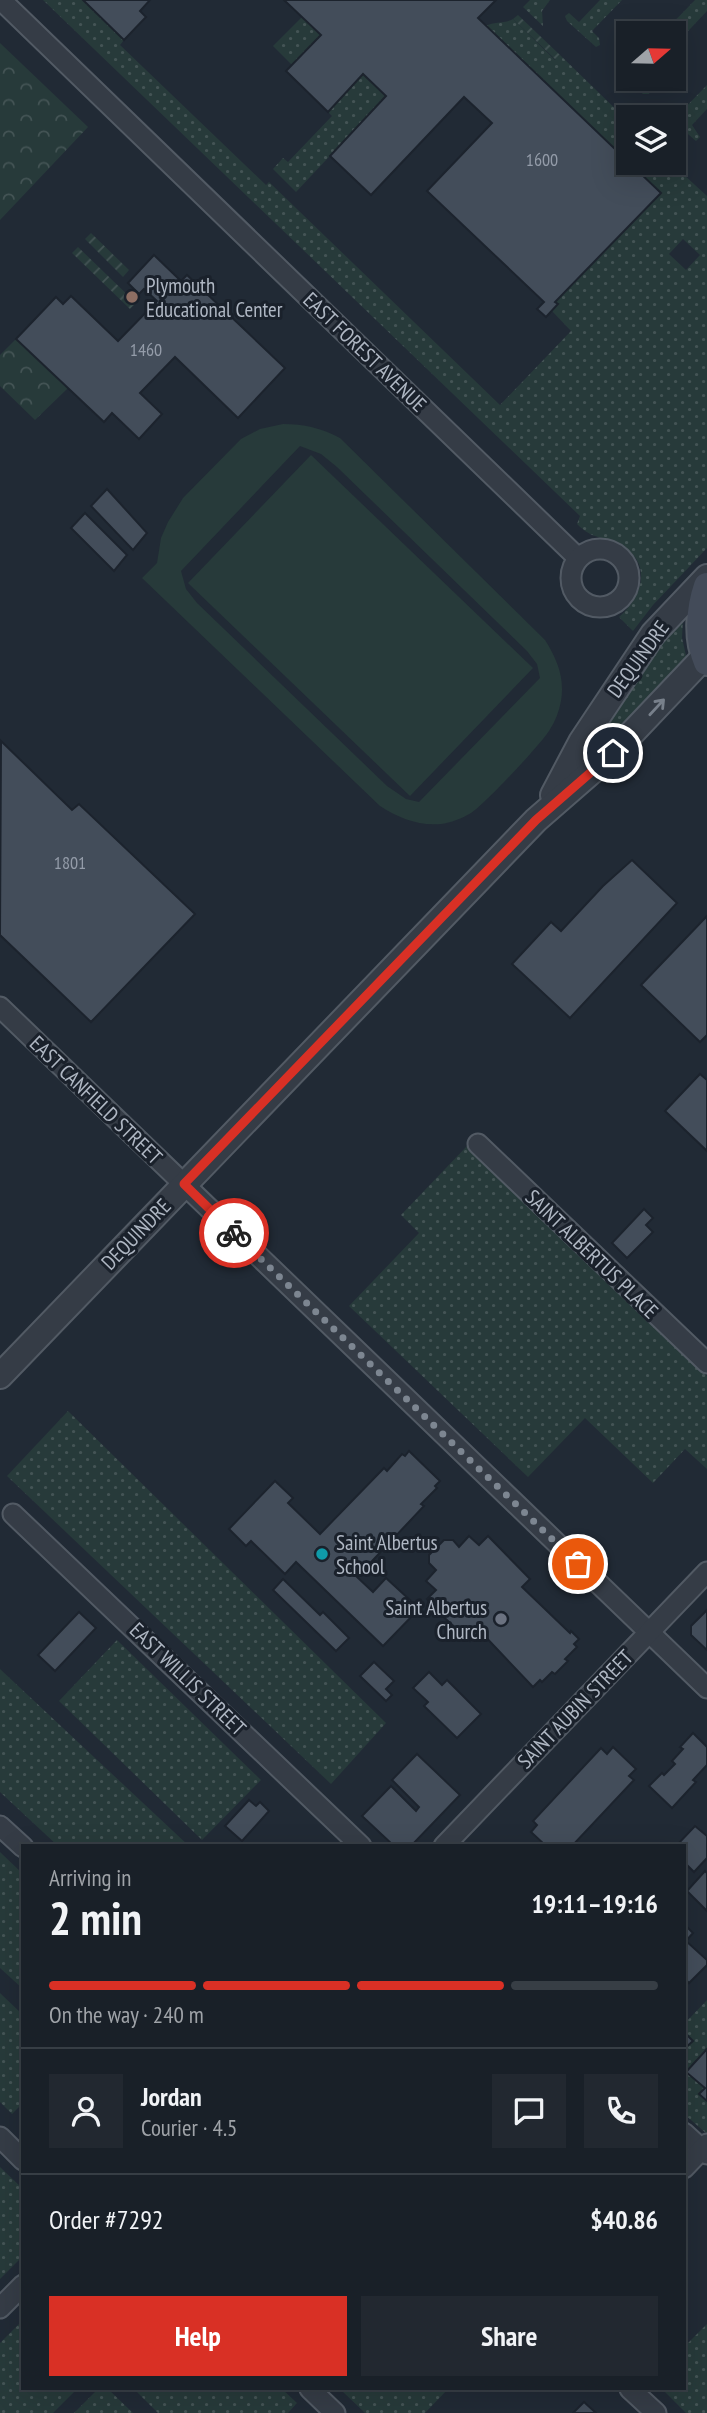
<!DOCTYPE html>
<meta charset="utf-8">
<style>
body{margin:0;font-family:"PT Sans Narrow",sans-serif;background:#222830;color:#f1f3f6;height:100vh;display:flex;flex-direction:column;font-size:26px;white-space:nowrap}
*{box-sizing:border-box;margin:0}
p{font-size:23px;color:#9fa3a8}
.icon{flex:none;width:38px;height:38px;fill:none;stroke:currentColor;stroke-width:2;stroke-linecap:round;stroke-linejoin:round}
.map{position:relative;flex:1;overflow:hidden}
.drawer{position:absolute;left:21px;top:1844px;width:665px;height:546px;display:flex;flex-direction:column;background:#192028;border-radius:0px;box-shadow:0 7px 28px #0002,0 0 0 2px #373e45}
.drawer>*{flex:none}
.needle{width:46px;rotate:70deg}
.controls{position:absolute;left:616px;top:21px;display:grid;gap:14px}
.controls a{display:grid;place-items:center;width:70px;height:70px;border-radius:0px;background:#192028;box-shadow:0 7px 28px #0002,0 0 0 2px #373e45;font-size:35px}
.pin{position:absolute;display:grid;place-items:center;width:60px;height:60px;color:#fff;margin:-30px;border:4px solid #fff;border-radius:50%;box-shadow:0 2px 7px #0007}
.courier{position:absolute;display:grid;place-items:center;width:70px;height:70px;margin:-35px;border:5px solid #d93025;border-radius:50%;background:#fff;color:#222;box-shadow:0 2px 9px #0007}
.head em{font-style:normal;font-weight:600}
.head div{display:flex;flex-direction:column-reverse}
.head{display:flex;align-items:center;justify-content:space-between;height:119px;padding:0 28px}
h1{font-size:46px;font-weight:600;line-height:52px}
.bar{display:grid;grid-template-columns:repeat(4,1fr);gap:10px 7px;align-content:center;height:84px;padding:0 28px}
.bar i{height:9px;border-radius:5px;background:#373e45}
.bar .on{background:#d93025}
.bar p{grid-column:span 4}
.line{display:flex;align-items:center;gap:18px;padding:0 28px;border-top:2px solid #373e45}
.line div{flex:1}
.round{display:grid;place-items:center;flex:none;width:74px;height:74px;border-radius:0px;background:#222830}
.cta{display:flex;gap:14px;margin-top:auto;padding:14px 28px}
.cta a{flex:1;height:80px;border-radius:0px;background:#d93025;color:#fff;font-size:28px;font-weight:600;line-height:80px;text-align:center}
.cta a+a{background:#222830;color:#f1f3f6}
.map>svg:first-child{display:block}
.grass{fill:url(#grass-dots);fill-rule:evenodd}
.park{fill:url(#park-crowns)}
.garden{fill:url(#garden-furrows)}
.pitch{fill:#273a3a;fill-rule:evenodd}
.building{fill:#434d5a;stroke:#1c232d;stroke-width:2}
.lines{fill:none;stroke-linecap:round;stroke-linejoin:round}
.minor-casing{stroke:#525a64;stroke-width:23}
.tertiary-casing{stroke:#525a64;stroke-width:28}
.secondary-casing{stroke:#525a64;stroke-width:30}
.minor{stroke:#353c46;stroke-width:19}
.tertiary{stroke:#353c46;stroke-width:24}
.secondary{stroke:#434b59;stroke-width:26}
.oneway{stroke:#78808b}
.done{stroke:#7d8691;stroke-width:7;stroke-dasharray:0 12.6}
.route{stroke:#d93025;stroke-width:9}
.education-dot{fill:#8d6e63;stroke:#1a212b;stroke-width:2.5}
.culture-dot{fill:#0f9aa8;stroke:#1a212b;stroke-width:2.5}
.worship-dot{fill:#6b7280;stroke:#1a212b;stroke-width:2.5}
.labels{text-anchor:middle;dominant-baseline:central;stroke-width:6;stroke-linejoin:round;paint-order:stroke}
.number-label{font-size:18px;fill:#949ca9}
.poi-label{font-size:21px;fill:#afb7c3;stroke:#1a212b;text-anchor:start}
.street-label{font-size:21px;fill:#afb7c3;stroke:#1a212b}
</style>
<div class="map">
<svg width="707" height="2413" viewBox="0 0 707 2413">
<defs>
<pattern id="grass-dots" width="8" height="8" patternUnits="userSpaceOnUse" patternTransform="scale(1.75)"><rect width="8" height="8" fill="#273a3a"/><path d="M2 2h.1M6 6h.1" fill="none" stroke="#445455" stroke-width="1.8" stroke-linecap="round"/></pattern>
<pattern id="park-crowns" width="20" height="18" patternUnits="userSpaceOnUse" patternTransform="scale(1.75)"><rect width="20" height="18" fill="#273a3a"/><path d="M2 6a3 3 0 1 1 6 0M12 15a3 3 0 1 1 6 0" fill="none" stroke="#445455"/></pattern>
<pattern id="garden-furrows" width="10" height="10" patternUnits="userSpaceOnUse" patternTransform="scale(1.75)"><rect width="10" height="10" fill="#273a3a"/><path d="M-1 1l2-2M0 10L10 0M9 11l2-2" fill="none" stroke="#445455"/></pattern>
</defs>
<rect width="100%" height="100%" fill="#212a35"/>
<g class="grass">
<path d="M 43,0 L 83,0 L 124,40 L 120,45 L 266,185 L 269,182 L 500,405 L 571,331 L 552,311 L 558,305 L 555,302 L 661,194 L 643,176 L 657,163 L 671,163 L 707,196 L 707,548 L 653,605 L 633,631 L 619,617 C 642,597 654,563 620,545 C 603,535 594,541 577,524 L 580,516 ZM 683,239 L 700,255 L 686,270 L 669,254 Z"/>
<polygon points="530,0 550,0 542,11 543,26 523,7"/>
<polygon points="600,0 622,0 592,31 599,38 600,45 596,47 567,21 565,16 569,13 579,22"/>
<polygon points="695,0 707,0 707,11 674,46 674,33 663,33"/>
<polygon points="302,17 321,35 292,65 273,46"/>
<path d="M 513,19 L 555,60 L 560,55 L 628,121 L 628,162 L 486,26 C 494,21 504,24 513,19 Z"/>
<polygon points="620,59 628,67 628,79 642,79 650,90 649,94 643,94 615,67 614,61"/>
<polygon points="363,74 386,96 296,192 273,169 283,158 288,162 332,116 328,112"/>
<polygon points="707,85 707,109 692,125 700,137 696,141 674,122 674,117 669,117 665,113 664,108 670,106 679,114"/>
<polygon points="683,619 682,638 687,660 585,767 584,765 651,656 668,632"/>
<polygon points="467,1146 707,1376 707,1469 685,1449 653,1483 585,1418 528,1477 349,1306 419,1233 401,1215"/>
<polygon points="68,1411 386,1723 331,1784 7,1476"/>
<polygon points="117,1640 261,1780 202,1840 59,1701"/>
<polygon points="0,1669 189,1846 58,1846 0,1792"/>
<polygon points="0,1852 23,1874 23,1989 0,1968"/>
<polygon points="0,1993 23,2015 23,2103 12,2114 0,2102"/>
<polygon points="707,2000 707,2134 684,2114 684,2024"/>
<polygon points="0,2167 23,2189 23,2256 0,2279"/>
<polygon points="23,2320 23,2389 77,2389 53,2413 0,2413 0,2343"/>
<polygon points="707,2324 707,2413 686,2413 662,2389 684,2389 684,2347"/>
<polygon points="98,2389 108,2389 133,2413 74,2413"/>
<polygon points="134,2389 282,2389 297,2403 288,2413 158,2413"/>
<polygon points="340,2389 448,2389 425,2413 365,2413"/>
</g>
<g class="park">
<polygon points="0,43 88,127 0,220"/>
<polygon points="16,339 68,388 35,420 0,386 0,355"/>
</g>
<g class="garden">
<polygon points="518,15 560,55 556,60 513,19"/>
<polygon points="91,233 129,270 123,277 85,239"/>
<polygon points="78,247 136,303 130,309 72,253"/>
</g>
<g class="pitch">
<path d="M 283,424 C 304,424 321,428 340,438 L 545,640 C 557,659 565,678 561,701 C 559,712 555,722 549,731 C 541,744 483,806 471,813 C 463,818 450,823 441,824 C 418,826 399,818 380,806 L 142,578 L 157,563 L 161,538 L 168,522 L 183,498 L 241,439 L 260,429 ZM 300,446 L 321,454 L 337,467 L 527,651 L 537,664 L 540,678 L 419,802 L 406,799 L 387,786 L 197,603 L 186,589 L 181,571 Z"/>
<polygon points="311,455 533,668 410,796 188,583"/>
</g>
<g class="building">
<polygon points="83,0 150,0 140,11 146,17 124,40"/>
<polygon points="284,0 496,0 478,18 661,193 555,302 558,304 546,317 537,309 544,302 427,191 492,123 464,97 371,195 330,156 386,96 363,74 328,112 286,71 321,35"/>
<polygon points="154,255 181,281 187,275 285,368 238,418 175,357 140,393 162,414 139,439 112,413 104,422 16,339 56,297 63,304 71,296 118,341 157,301 144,289 139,294 128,283"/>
<polygon points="107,489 147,533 133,550 91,506"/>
<polygon points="85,513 127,555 114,571 71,528"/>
<polygon points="1,741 72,810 79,804 195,914 91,1022 0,935"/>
<polygon points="632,860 677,903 570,1018 512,964 551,922 561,931 603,886"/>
<polygon points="707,916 707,1035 700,1042 641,985"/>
<polygon points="700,1074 707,1080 707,1151 665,1111"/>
<polygon points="644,1209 653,1218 646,1225 653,1232 627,1258 612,1243"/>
<polygon points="409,1451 440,1481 435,1486 437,1488 421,1504 424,1506 357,1577 373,1592 386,1578 411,1601 409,1603 417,1611 383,1646 296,1562 285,1574 251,1541 246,1546 229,1529 275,1481 293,1498 288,1503 320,1534 384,1468 387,1471 402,1454 405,1456"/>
<polygon points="469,1536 479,1545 488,1536 530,1579 522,1587 570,1633 571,1631 579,1639 574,1644 577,1647 565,1659 568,1661 555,1674 552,1672 542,1682 540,1680 533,1687 480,1631 470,1641 437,1611 427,1599 436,1590 426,1581 436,1570 429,1563 429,1555 444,1540 453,1540 459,1547"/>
<polygon points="283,1579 320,1615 323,1612 349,1638 336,1651 273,1590"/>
<polygon points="707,1610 707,1650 691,1635 691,1626"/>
<polygon points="79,1612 96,1628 55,1671 38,1655"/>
<polygon points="374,1662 394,1681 386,1689 392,1695 386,1701 360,1676"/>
<polygon points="429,1672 442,1685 447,1680 481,1714 457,1738 424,1706 428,1702 413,1688"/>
<polygon points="693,1733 707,1747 707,1765 693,1780 696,1782 672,1808 649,1786 662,1773 664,1775 675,1764 672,1761 683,1749 680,1747"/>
<polygon points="613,1747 636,1769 629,1776 634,1780 572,1846 546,1846 531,1832 537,1825 533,1821 601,1748 607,1754"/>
<polygon points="417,1754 460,1795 411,1846 394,1846 362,1816 391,1786 416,1811 419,1807 392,1780"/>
<polygon points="249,1800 256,1806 260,1802 269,1811 242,1841 225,1826"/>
<polygon points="695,1826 707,1836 707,1858 694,1872 684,1862 684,1846 676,1846"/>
<polygon points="705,1871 707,1873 707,1911 687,1891"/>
<polygon points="684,1924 693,1933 686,1941 707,1960 707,1965 689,1983 684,1978"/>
<polygon points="684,2032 693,2041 684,2049"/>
<polygon points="707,2049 707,2101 699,2094 705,2088 686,2072"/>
<polygon points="584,2402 596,2413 573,2413"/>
</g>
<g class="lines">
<defs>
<g id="minor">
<polyline points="1,0 578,558"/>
<circle cx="600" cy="578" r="29"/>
<polyline points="0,1007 707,1688"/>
<polyline points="478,1144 707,1363"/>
<polyline points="13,1514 361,1846"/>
<polyline points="0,1826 23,1847"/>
<polyline points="444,1846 707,1572"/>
<polyline points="684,2133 707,2154"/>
<polyline points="0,2137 23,2160"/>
<polyline points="684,2168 707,2144"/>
<polyline points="0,2308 23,2285"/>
<polyline points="310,2389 335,2413"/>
<polyline points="630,2389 656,2413"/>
</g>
<g id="tertiary">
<polyline points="553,795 581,742 653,634 707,577"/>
<polyline points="0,1376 536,820 613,753 707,654"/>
</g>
<path id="secondary" d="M 707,586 C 699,609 697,639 707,662"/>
</defs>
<use href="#minor" class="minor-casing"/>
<use href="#tertiary" class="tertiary-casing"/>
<use href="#secondary" class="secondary-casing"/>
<use href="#minor" class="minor"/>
<use href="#tertiary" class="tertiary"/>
<use href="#secondary" class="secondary"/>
</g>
<defs><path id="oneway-shaft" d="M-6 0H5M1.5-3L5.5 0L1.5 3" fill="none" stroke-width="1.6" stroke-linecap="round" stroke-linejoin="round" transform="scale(1.75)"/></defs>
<use class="oneway" href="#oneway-shaft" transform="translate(657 707) rotate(-47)"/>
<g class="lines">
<polyline class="done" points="234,1233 578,1564"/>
<polyline class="route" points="234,1233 184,1184 536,820 613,753"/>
</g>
<circle class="education-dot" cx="132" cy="297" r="7"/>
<circle class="culture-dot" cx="322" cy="1554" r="7"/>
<circle class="worship-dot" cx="501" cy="1619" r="7"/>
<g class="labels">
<g class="number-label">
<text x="542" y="159">1600</text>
<text x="146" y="349">1460</text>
<text x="70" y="862">1801</text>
</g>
<g class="poi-label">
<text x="146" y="285">Plymouth<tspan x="146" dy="24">Educational Center</tspan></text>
<text x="336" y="1542">Saint Albertus<tspan x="336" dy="24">School</tspan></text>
<text x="487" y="1607" text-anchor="end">Saint Albertus<tspan x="487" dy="24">Church</tspan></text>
</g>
<g class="street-label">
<text transform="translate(365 352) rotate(44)">EAST FOREST AVENUE</text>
<text transform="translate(638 659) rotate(-54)">DEQUINDRE</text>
<text transform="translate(96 1100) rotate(44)">EAST CANFIELD STREET</text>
<text transform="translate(136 1234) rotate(-46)">DEQUINDRE</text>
<text transform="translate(592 1254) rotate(44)">SAINT ALBERTUS PLACE</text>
<text transform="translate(188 1679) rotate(44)">EAST WILLIS STREET</text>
<text transform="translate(575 1709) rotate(-46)">SAINT AUBIN STREET</text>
</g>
</g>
</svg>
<div class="controls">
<a><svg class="needle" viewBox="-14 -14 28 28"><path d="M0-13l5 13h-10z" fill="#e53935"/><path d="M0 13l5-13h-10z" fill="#9fa3a8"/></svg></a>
<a><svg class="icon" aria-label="layers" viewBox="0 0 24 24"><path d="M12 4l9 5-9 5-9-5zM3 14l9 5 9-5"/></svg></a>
</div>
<div class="pin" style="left:578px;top:1564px;background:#ea580c"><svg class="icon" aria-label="bag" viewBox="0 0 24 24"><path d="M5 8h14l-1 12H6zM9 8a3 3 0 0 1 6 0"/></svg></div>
<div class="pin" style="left:613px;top:753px;background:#1f2937"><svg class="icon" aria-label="home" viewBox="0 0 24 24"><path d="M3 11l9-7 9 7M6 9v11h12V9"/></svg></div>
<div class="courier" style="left:234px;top:1233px"><svg class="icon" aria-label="bike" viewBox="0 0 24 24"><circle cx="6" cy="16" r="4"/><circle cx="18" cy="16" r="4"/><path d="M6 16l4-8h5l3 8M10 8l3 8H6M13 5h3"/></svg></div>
<section class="drawer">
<div class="head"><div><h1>2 min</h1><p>Arriving in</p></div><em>19:11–19:16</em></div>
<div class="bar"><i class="on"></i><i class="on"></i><i class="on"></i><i></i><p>On the way · 240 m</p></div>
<div class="line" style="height:126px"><a class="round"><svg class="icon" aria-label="person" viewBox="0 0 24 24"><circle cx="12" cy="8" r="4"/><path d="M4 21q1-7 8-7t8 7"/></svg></a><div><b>Jordan</b><p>Courier · 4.5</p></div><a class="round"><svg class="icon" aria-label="chat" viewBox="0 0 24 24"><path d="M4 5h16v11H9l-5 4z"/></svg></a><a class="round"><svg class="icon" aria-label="phone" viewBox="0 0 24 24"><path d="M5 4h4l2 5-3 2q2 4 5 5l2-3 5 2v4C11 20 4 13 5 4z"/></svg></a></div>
<div class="line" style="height:91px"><div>Order #7292</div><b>$40.86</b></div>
<div class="cta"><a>Help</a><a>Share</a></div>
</section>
</div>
